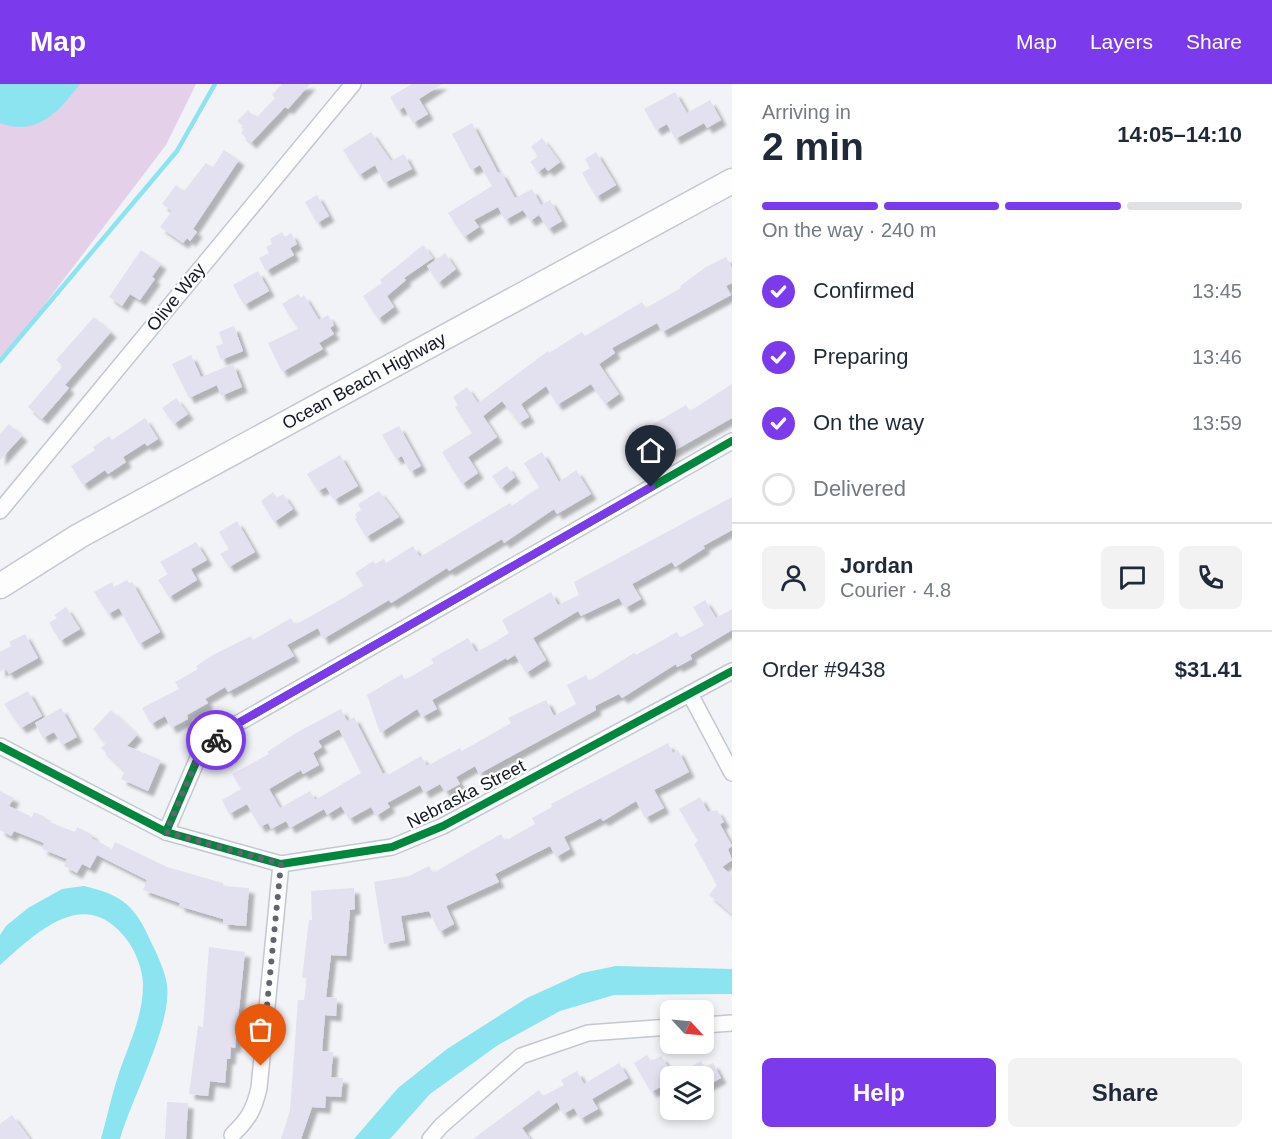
<!DOCTYPE html>
<meta charset="utf-8">
<style>
body{margin:0;font-family:Arial,sans-serif;background:#f2f2f3;color:#1f2937;height:100vh;display:flex;flex-direction:column;font-size:22px;white-space:nowrap}
*{box-sizing:border-box;margin:0}
p{font-size:20px;color:#747a83}
.icon{flex:none;width:33px;height:33px;fill:none;stroke:currentColor;stroke-width:2;stroke-linecap:round;stroke-linejoin:round}
.map{position:relative;flex:1;overflow:hidden}
.side{display:flex;flex-direction:column;background:#fff;width:540px}
.side>*{flex:none}
.needle{width:39px;rotate:116deg}
.controls{position:absolute;left:660px;top:916px;display:grid;gap:12px}
.controls a{display:grid;place-items:center;width:54px;height:54px;border-radius:9px;background:#fff;box-shadow:0 3px 9px #0003;font-size:30px}
.pin{position:absolute;display:grid;place-items:center;width:51px;height:51px;color:#fff;margin:-62px -26px;border-radius:50% 50% 50% 0;rotate:-45deg;box-shadow:0 0 6px #0007}
.pin .icon{rotate:45deg}
.courier{position:absolute;display:grid;place-items:center;width:60px;height:60px;margin:-30px;border:4px solid #7c3aed;border-radius:50%;background:#fff;color:#222;box-shadow:0 2px 8px #0007}
.head em{font-style:normal;font-weight:600}
.head div{display:flex;flex-direction:column-reverse}
.head{display:flex;align-items:center;justify-content:space-between;height:102px;padding:0 30px}
h1{font-size:39px;font-weight:600;line-height:45px}
.bar{display:grid;grid-template-columns:repeat(4,1fr);gap:9px 6px;align-content:center;height:72px;padding:0 30px}
.bar i{height:8px;border-radius:4px;background:#e0e1e3}
.bar .current{background:#7c3aed}
.bar p{grid-column:span 4}
.line{display:flex;align-items:center;gap:15px;padding:0 30px;border-top:2px solid #e0e1e3}
.line div{flex:1}
.round{display:grid;place-items:center;flex:none;width:63px;height:63px;border-radius:9px;background:#f2f2f3}
ol{padding:0 30px;list-style:none}
li{display:flex;align-items:center;gap:18px;height:66px}
li p{margin-inline-start:auto}
li .icon{padding:6px;border-radius:50%;background:#7c3aed;color:#fff;stroke-width:4}
li:last-child{color:#747a83}
li i{width:33px;height:33px;border:3px solid #e0e1e3;border-radius:50%}
.cta{display:flex;gap:12px;margin-top:auto;padding:12px 30px}
.cta a{flex:1;height:69px;border-radius:9px;background:#7c3aed;color:#fff;font-size:24px;font-weight:600;line-height:69px;text-align:center}
.cta a+a{background:#f2f2f3;color:#1f2937}
header{display:flex;align-items:center;gap:36px;box-sizing:border-box;height:84px;padding:0 30px;background:#7c3aed;color:#fff}
header strong{font-size:28px}
nav{display:flex;gap:33px;margin-inline-start:auto;font-size:21px}
main{display:flex;flex:1;min-height:0}
.map>svg:first-child{display:block}
.green{fill:#e4d0e9}
.water{fill:#8be4ef}
.lines{fill:none;stroke-linecap:round;stroke-linejoin:round}
.stream{stroke:#8be4ef;stroke-width:4.5}
.building{fill:#e3e1f0;fill-rule:evenodd;filter:url(#shadow)}
.street-casing{stroke:#c3c8cf;stroke-width:18}
.primary-casing{stroke:#c3c8cf;stroke-width:27}
.street{stroke:#fdfdfe;stroke-width:15}
.primary{stroke:#fdfdfe;stroke-width:24}
.cycleway-casing{stroke:#fff;stroke-width:11}
.cycleway{stroke:#00873e;stroke-width:8}
.done{stroke:#61656e;stroke-width:6;stroke-dasharray:0 10.8}
.route{stroke:#7c3aed;stroke-width:8}
.labels{text-anchor:middle;dominant-baseline:central;stroke-width:4.5;stroke-linejoin:round;paint-order:stroke}
.street-label{font-size:18px;fill:#131924;stroke:#fff}
</style>
<header>
<strong>Map</strong>
<nav><a>Map</a><a>Layers</a><a>Share</a></nav>
</header>
<main>
<div class="map">
<svg width="732" height="1055" viewBox="0 0 732 1055">
<defs>
<filter id="shadow"><feDropShadow dx="5.5" dy="5.5" stdDeviation="1.5" flood-color="#0004"/></filter>
</defs>
<rect width="100%" height="100%" fill="#f1f3f7"/>
<polygon class="green" points="0,0 196,0 166,61 0,279"/>
<g class="water">
<path d="M 0,0 L 80,0 C 59,27 38,53 0,39 Z"/>
<path d="M 84,802 C 122,811 135,821 151,858 C 157,870 165,887 167,901 C 172,941 132,1013 120,1055 L 101,1055 C 107,1033 112,1010 119,989 C 129,960 143,932 143,901 C 143,884 134,863 123,851 C 82,802 34,851 0,881 L 0,851 L 6,842 L 28,824 L 62,805 Z"/>
<polygon points="616,882 732,885 732,910 614,911 560,927 498,961 430,1010 390,1055 354,1055 398,1004 447,965 527,914 582,889"/>
</g>
<g class="lines">
<polyline class="stream" points="0,277 177,67 215,0"/>
</g>
<g class="building">
<polygon points="282,0 310,0 288,25 285,23 251,59 241,49 245,44 237,37 248,26 256,34 275,14 272,11"/>
<polygon points="412,0 442,0 419,15 428,30 413,39 404,23 398,27 390,13"/>
<polygon points="675,8 687,29 710,16 721,36 707,44 704,39 675,55 667,40 656,46 644,25"/>
<polygon points="472,39 498,89 501,88 515,114 532,105 541,121 550,116 562,137 548,145 539,131 530,137 523,126 505,136 498,123 474,136 479,143 464,153 448,129 492,102 480,81 471,86 452,50"/>
<polygon points="371,48 391,77 404,70 412,85 384,99 375,81 359,91 343,66"/>
<polygon points="542,54 560,78 548,87 545,83 538,88 530,78 538,72 531,63"/>
<polygon points="224,66 239,76 193,145 197,148 190,157 187,154 183,159 160,143 172,127 162,120 176,101 184,107 206,79 213,83"/>
<polygon points="596,68 616,101 596,113 582,89 590,84 585,75"/>
<polygon points="317,111 329,132 317,139 305,118"/>
<polygon points="282,148 285,153 291,149 297,160 290,164 294,171 266,187 259,174 269,169 266,163 272,160 270,155"/>
<polygon points="423,161 433,174 404,194 406,196 387,212 394,223 378,235 363,212 382,199 380,196"/>
<polygon points="141,166 161,180 152,193 155,195 140,216 130,210 122,222 109,213"/>
<polygon points="445,169 456,185 438,199 427,182"/>
<polygon points="726,173 732,184 732,199 726,202 731,211 662,248 657,239 612,264 615,269 599,280 619,310 605,320 591,300 557,321 546,302 521,320 529,333 519,339 502,317 483,332 497,353 468,373 478,389 462,400 442,368 472,349 455,323 458,321 453,313 467,303 478,319 548,267 549,269 582,248 585,252 642,218 646,224 681,204 680,202 706,183"/>
<polygon points="258,187 269,207 244,221 233,201"/>
<polygon points="298,210 301,214 304,211 319,236 328,231 334,241 330,244 334,250 319,259 323,265 282,288 268,259 298,245 282,220"/>
<polygon points="94,233 111,248 65,301 69,304 42,335 28,323 63,282 56,276"/>
<polygon points="234,242 243,267 221,276 216,262 223,260 219,248"/>
<polygon points="191,271 201,293 233,280 242,303 221,312 217,301 189,314 172,280"/>
<polygon points="732,300 732,334 658,376 641,347 686,321 690,327"/>
<polygon points="176,314 188,330 174,340 162,324"/>
<polygon points="145,334 158,355 147,362 145,359 123,373 126,378 108,390 105,386 83,401 71,382 95,366 93,363 109,352 112,356"/>
<polygon points="9,340 22,352 0,376 0,350"/>
<polygon points="399,342 421,382 410,388 402,372 396,375 382,351"/>
<polygon points="542,368 559,398 576,386 591,410 557,430 554,425 504,459 502,455 449,487 447,484 391,519 389,516 323,555 318,544 287,561 294,572 228,608 225,603 205,615 208,619 187,631 188,635 171,644 165,632 151,640 142,624 179,605 175,598 198,585 196,582 213,571 251,552 253,556 291,534 295,541 343,514 364,501 355,489 373,477 375,480 384,475 386,479 413,462 420,473 510,419 512,422 539,403 524,379"/>
<polygon points="340,371 358,402 334,416 326,403 318,407 307,390"/>
<polygon points="507,382 515,393 501,404 492,392"/>
<polygon points="379,407 399,433 366,453 355,435 357,434 355,430 361,426 358,420"/>
<polygon points="273,408 277,414 283,410 293,425 274,438 261,417"/>
<polygon points="732,413 732,446 703,462 705,464 675,483 672,478 632,500 641,515 625,524 619,514 581,532 578,527 533,554 546,576 526,589 515,571 507,576 506,574 432,616 437,625 422,633 417,625 380,649 367,611 402,590 405,596 434,579 431,575 468,554 476,568 490,561 509,549 502,536 551,508 558,521 579,511 574,498"/>
<polygon points="237,437 255,468 229,483 220,470 229,465 219,448"/>
<polygon points="196,458 207,476 191,485 197,496 169,513 158,496 168,490 160,478"/>
<polygon points="127,496 129,499 132,498 160,548 139,560 119,524 108,530 94,508 112,498 114,503"/>
<path d="M 705,516 L 716,534 L 732,525 L 732,546 L 690,571 L 692,575 L 677,583 L 676,580 L 622,614 L 619,610 L 595,622 L 596,626 L 495,681 L 479,690 L 475,682 L 456,693 L 460,700 L 445,708 L 440,700 L 424,709 L 420,701 L 387,719 L 390,723 L 376,732 L 371,723 L 349,735 L 341,722 L 327,731 L 324,725 L 290,744 L 286,737 L 271,745 L 268,739 L 260,743 L 247,720 L 229,730 L 222,716 L 241,705 L 232,690 L 269,670 L 267,668 L 296,649 L 341,625 L 347,637 L 354,633 L 383,690 L 387,688 L 388,691 L 421,672 L 427,682 L 460,664 L 462,667 L 511,639 L 508,634 L 546,616 L 554,632 L 576,620 L 567,601 L 586,591 L 589,597 L 634,569 L 636,571 L 677,548 L 680,554 L 704,541 L 693,523 ZM 339,645 L 361,689 L 315,716 L 310,707 L 280,724 L 269,705 L 301,686 L 303,690 L 319,681 L 313,669 L 322,663 L 318,657 Z"/>
<polygon points="66,523 80,545 60,557 49,539 57,534 54,531"/>
<polygon points="25,550 38,574 9,590 5,584 0,588 0,568 11,562 9,558"/>
<polygon points="28,607 42,632 21,644 4,620"/>
<polygon points="61,624 77,653 62,661 54,648 43,654 35,639"/>
<polygon points="111,626 137,651 127,662 161,676 148,707 121,695 125,687 101,664 106,659 93,645"/>
<polygon points="668,659 673,669 678,666 689,688 654,706 664,724 645,734 636,717 603,737 601,734 564,753 570,765 556,773 550,762 534,770 495,790 499,798 446,822 454,840 439,848 429,827 401,832 405,856 384,860 374,798 409,792 429,782 433,789 501,750 505,757 535,740 532,734 552,723 551,720"/>
<polygon points="0,707 14,714 9,722 32,733 34,728 45,733 44,736 75,748 77,743 93,751 91,754 112,765 115,758 167,783 223,799 223,802 249,804 246,842 223,840 223,835 179,822 180,819 143,806 147,796 97,771 90,784 82,780 77,789 64,782 67,775 42,765 44,759 14,747 11,752 0,746"/>
<polygon points="700,713 708,728 717,726 724,738 720,740 732,762 728,765 732,776 722,783 732,791 732,830 709,811 717,801 694,760 698,757 679,725"/>
<polygon points="354,804 355,825 350,826 346,872 331,871 326,913 337,914 336,932 325,931 322,967 333,968 331,993 343,994 341,1013 326,1012 325,1024 312,1023 301,1055 281,1055 290,1027 298,916 304,916 307,894 302,894 309,836 312,836 311,807"/>
<polygon points="209,863 245,868 235,964 231,963 230,975 227,975 225,999 210,997 208,1012 189,1010 198,942 203,943"/>
<polygon points="647,971 651,977 661,972 673,991 662,997 664,1001 651,1008 634,979"/>
<polygon points="701,977 705,983 713,979 721,994 704,1003 704,993 672,993"/>
<polygon points="619,979 628,994 592,1015 598,1025 580,1035 574,1024 563,1030 557,1018 522,1044 530,1055 473,1055 539,1006 543,1012 564,1001 561,996 577,987 584,1000"/>
<polygon points="167,1018 188,1019 186,1055 165,1055"/>
<polygon points="12,1031 30,1055 0,1055 0,1040"/>
</g>
<g class="lines">
<defs>
<g id="street">
<polyline points="0,427 353,0"/>
<polyline points="690,610 732,689"/>
<polyline points="0,662 166,748 281,780 392,763 443,742 732,587"/>
<polyline points="166,748 200,669 228,645 732,357"/>
<polyline points="704,941 732,939"/>
<path d="M 232,1051 C 248,1036 254,1026 259,1004 L 281,780"/>
<polyline points="430,1055 441,1042 521,972 588,949 670,943"/>
</g>
<g id="primary">
<path id="s1" d="M 0,502 L 79,452 L 732,97"/>
</g>
</defs>
<use href="#street" class="street-casing"/>
<use href="#primary" class="primary-casing"/>
<use href="#street" class="street"/>
<use href="#primary" class="primary"/>
<defs>
<g id="cycleway">
<polyline points="0,662 166,748 281,780 392,763 443,742 732,587"/>
<polyline points="166,748 200,669 228,645 732,357"/>
</g>
</defs>
<use href="#cycleway" class="cycleway-casing"/>
<use href="#cycleway" class="cycleway"/>
</g>
<g class="lines">
<polyline class="done" points="216,656 200,669 166,748 281,780 261,982"/>
<polyline class="route" points="216,656 228,645 651,403"/>
</g>
<g class="labels">
<g class="street-label">
<text transform="translate(176 213) rotate(-51)">Olive Way</text>
<text stroke="none"><textPath href="#s1" startOffset="418">Ocean Beach Highway</textPath></text>
<text transform="translate(466 710) rotate(-27)">Nebraska Street</text>
</g>
</g>
</svg>
<div class="controls">
<a><svg class="needle" viewBox="-14 -14 28 28"><path d="M0-13l5 13h-10z" fill="#e53935"/><path d="M0 13l5-13h-10z" fill="#747a83"/></svg></a>
<a><svg class="icon" aria-label="layers" viewBox="0 0 24 24"><path d="M12 4l9 5-9 5-9-5zM3 14l9 5 9-5"/></svg></a>
</div>
<div class="pin" style="left:261px;top:982px;background:#ea580c"><svg class="icon" aria-label="bag" viewBox="0 0 24 24"><path d="M5 8h14l-1 12H6zM9 8a3 3 0 0 1 6 0"/></svg></div>
<div class="pin" style="left:651px;top:403px;background:#1f2937"><svg class="icon" aria-label="home" viewBox="0 0 24 24"><path d="M3 11l9-7 9 7M6 9v11h12V9"/></svg></div>
<div class="courier" style="left:216px;top:656px"><svg class="icon" aria-label="bike" viewBox="0 0 24 24"><circle cx="6" cy="16" r="4"/><circle cx="18" cy="16" r="4"/><path d="M6 16l4-8h5l3 8M10 8l3 8H6M13 5h3"/></svg></div>
</div>
<section class="side">
<div class="head"><div><h1>2 min</h1><p>Arriving in</p></div><em>14:05–14:10</em></div>
<div class="bar"><i class="current"></i><i class="current"></i><i class="current"></i><i></i><p>On the way · 240 m</p></div>
<ol>
<li><svg class="icon" aria-label="check" viewBox="0 0 24 24"><path d="M5 12l5 5 9-10"/></svg>Confirmed<p>13:45</p></li>
<li><svg class="icon" aria-label="check" viewBox="0 0 24 24"><path d="M5 12l5 5 9-10"/></svg>Preparing<p>13:46</p></li>
<li><svg class="icon" aria-label="check" viewBox="0 0 24 24"><path d="M5 12l5 5 9-10"/></svg>On the way<p>13:59</p></li>
<li><i></i>Delivered</li>
</ol>
<div class="line" style="height:108px"><a class="round"><svg class="icon" aria-label="person" viewBox="0 0 24 24"><circle cx="12" cy="8" r="4"/><path d="M4 21q1-7 8-7t8 7"/></svg></a><div><b>Jordan</b><p>Courier · 4.8</p></div><a class="round"><svg class="icon" aria-label="chat" viewBox="0 0 24 24"><path d="M4 5h16v11H9l-5 4z"/></svg></a><a class="round"><svg class="icon" aria-label="phone" viewBox="0 0 24 24"><path d="M5 4h4l2 5-3 2q2 4 5 5l2-3 5 2v4C11 20 4 13 5 4z"/></svg></a></div>
<div class="line" style="height:78px"><div>Order #9438</div><b>$31.41</b></div>
<div class="cta"><a>Help</a><a>Share</a></div>
</section>
</main>
